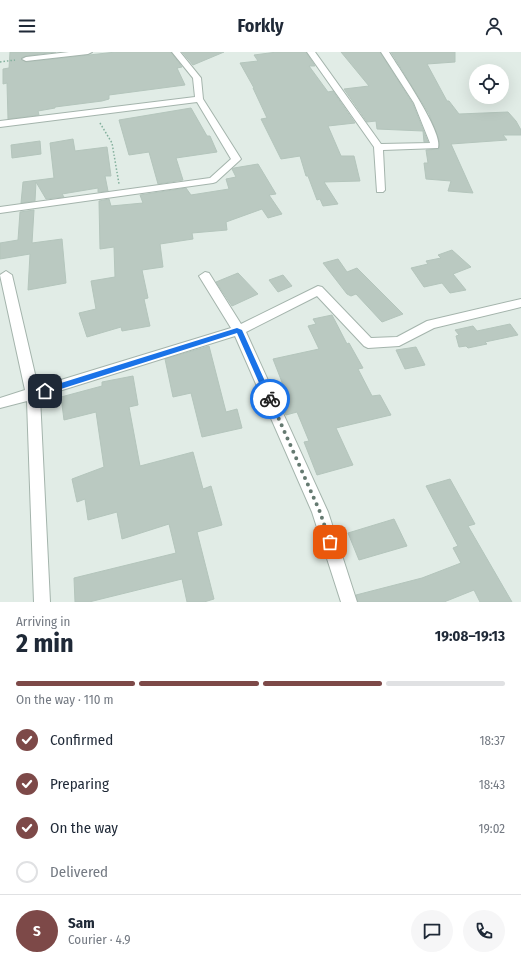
<!DOCTYPE html>
<meta charset="utf-8">
<style>
body{margin:0;font-family:"Fira Sans Condensed",sans-serif;background:#f6f6f7;color:#1f2937;height:100vh;display:flex;flex-direction:column;font-size:15px;white-space:nowrap}
*{box-sizing:border-box;margin:0}
p{font-size:13px;color:#747a83}
.icon{flex:none;width:22px;height:22px;fill:none;stroke:currentColor;stroke-width:2;stroke-linecap:round;stroke-linejoin:round}
.map{position:relative;height:550px;overflow:hidden}
.sheet{display:flex;flex-direction:column;background:#fff;flex:1}
.sheet>*{flex:none}
.tools{position:absolute;left:469px;top:12px;display:grid;gap:8px}
.tools a{display:grid;place-items:center;width:40px;height:40px;border-radius:50%;background:#fff;box-shadow:0 4px 16px #0002;font-size:20px}
.pin{position:absolute;display:grid;place-items:center;width:34px;height:34px;color:#fff;margin:-17px;border-radius:8px;box-shadow:0 2px 6px #0006}
.courier{position:absolute;display:grid;place-items:center;width:40px;height:40px;margin:-20px;border:3px solid #1a73e8;border-radius:50%;background:#fff;color:#222;box-shadow:0 1px 5px #0007}
.head em{font-style:normal;font-weight:700}
.head div{display:flex;flex-direction:column-reverse}
.head{display:flex;align-items:center;justify-content:space-between;height:68px;padding:0 16px}
h1{font-size:26px;font-weight:700;line-height:30px}
.bar{display:grid;grid-template-columns:repeat(4,1fr);gap:6px 4px;align-content:center;height:48px;padding:0 16px}
.bar i{height:5px;border-radius:3px;background:#e0e1e3}
.bar .active{background:#7d4948}
.bar p{grid-column:span 4}
.line{display:flex;align-items:center;gap:10px;padding:0 16px;border-top:1px solid #e0e1e3}
.line div{flex:1}
.round{display:grid;place-items:center;flex:none;width:42px;height:42px;border-radius:21px;background:#f6f6f7}
ol{padding:0 16px;list-style:none}
li{display:flex;align-items:center;gap:12px;height:44px}
li p{margin-inline-start:auto}
li .icon{padding:4px;border-radius:50%;background:#7d4948;color:#fff;stroke-width:4}
li:last-child{color:#747a83}
li i{width:22px;height:22px;border:2px solid #e0e1e3;border-radius:50%}
header{display:flex;justify-content:space-between;align-items:center;height:52px;padding:0 16px;background:#fff;font-size:18px;font-weight:700}
.map>svg:first-child{display:block}
.building{fill:#bac9c1;stroke:#b4c5bc}
.lines{fill:none;stroke-linecap:round;stroke-linejoin:round}
.street-casing{stroke:#a4b4ac;stroke-width:2}
.path{stroke:#82af9c;stroke-width:1.5;stroke-dasharray:1.5 2;stroke-linecap:butt}
.street{fill:#fff;fill-rule:evenodd}
.route{fill:#1a73e8}
.done{stroke:#657a71;stroke-width:4;stroke-dasharray:0 7.2}
</style>
<header><svg class="icon" aria-label="menu" viewBox="0 0 24 24"><path d="M4 6h16M4 12h16M4 18h16"/></svg>Forkly<svg class="icon" aria-label="person" viewBox="0 0 24 24"><circle cx="12" cy="8" r="4"/><path d="M4 21q1-7 8-7t8 7"/></svg></header>
<div class="map">
<svg width="521" height="550" viewBox="0 0 521 550">
<rect width="100%" height="100%" fill="#e1ece6"/>
<g class="building">
<polygon points="10,0 56,0 26,4 21,6 26,10 116,0 171,0 182,15 177,16 185,33 109,43 109,47 102,49 55,55 55,56 38,59 39,63 8,67 7,31 3,32 3,17 9,16"/>
<polygon points="182,0 224,0 193,13"/>
<polygon points="277,0 306,0 315,14 309,14 328,40 333,39 355,71 328,74 341,104 354,104 360,129 324,130 338,152 323,154 320,147 317,148 308,124 306,124 300,104 281,107 261,67 267,66 253,36 254,36 240,11 258,9 254,3"/>
<polygon points="341,0 380,0 413,52 428,90 424,90 423,79 377,77 376,69 367,70 344,37 369,34"/>
<polygon points="391,0 455,0 455,10 427,12 447,49 449,49 459,62 508,60 516,69 521,78 521,83 503,83 507,88 451,92 473,141 448,139 451,129 426,127 424,111 428,111 426,98 439,97 439,88 429,62"/>
<polygon points="191,56 207,84 210,84 217,100 176,106 183,128 158,132 149,100 129,103 119,68"/>
<polygon points="73,87 75,99 107,95 111,124 105,124 108,139 98,140 98,136 62,142 64,145 46,147 36,130 35,149 21,151 23,130 54,126 50,91"/>
<polygon points="40,89 41,102 12,106 11,93"/>
<polygon points="258,112 276,142 269,143 282,162 268,166 262,157 226,170 227,178 192,181 193,187 160,192 163,215 142,218 148,246 144,247 150,274 122,279 121,275 87,285 79,261 96,257 91,229 115,225 114,195 100,197 99,149 109,147 111,154 143,151 140,143 186,136 191,143 229,137 226,127 236,125 232,117 234,116"/>
<polygon points="34,158 32,191 62,187 66,231 28,238 30,202 0,207 0,191 18,188 20,160"/>
<polygon points="452,198 471,215 453,222 466,238 450,241 442,231 424,235 411,216 428,212 426,209 441,206 438,203"/>
<polygon points="338,207 347,220 357,216 403,262 382,270 356,242 351,244 347,242 323,211"/>
<polygon points="238,221 258,242 232,254 216,230"/>
<polygon points="283,223 292,234 278,240 269,228"/>
<polygon points="332,263 347,292 349,291 363,316 358,317 372,344 380,343 391,363 336,376 353,413 317,423 304,390 309,389 297,360 286,363 278,346 287,343 273,307 319,297 308,274 316,272 313,267"/>
<polygon points="510,272 518,283 485,290 487,292 468,296 466,294 459,295 456,284 459,283 455,278 473,274 477,279"/>
<polygon points="209,294 226,360 237,357 242,376 202,385 191,341 173,345 165,307"/>
<polygon points="416,295 425,313 405,317 396,298"/>
<polygon points="133,324 138,353 129,355 140,414 193,400 203,437 211,434 222,473 197,480 214,547 204,550 187,550 182,527 89,550 75,550 74,526 176,501 169,472 122,487 117,460 88,468 85,447 77,450 72,427 104,415 96,360 64,368 61,345 102,334 102,330"/>
<polygon points="450,427 475,472 468,474 512,550 480,550 474,538 444,550 358,550 356,543 422,526 461,511 453,496 458,494 426,434"/>
<polygon points="394,467 407,494 359,508 348,481"/>
</g>
<g class="lines">
<defs>
<g id="street">
<polygon points="69,0 92,0 88,2 26,9 22,7 26,5"/>
<polygon points="172,0 180,0 201,26 203,47 241,107 239,109 216,130 213,131 0,161 0,155 210,126 231,107 197,50 0,75 0,69 195,45 193,26"/>
<path d="M 307,0 L 315,0 L 381,92 L 430,91 L 414,51 L 381,0 L 389,0 C 398,15 444,81 438,96 L 383,98 L 385,138 L 383,140 L 377,140 L 374,95 Z"/>
<polygon points="6,219 12,223 38,335 231,276 199,224 205,220 209,221 241,272 318,234 322,235 371,286 397,285 427,269 521,247 521,255 434,276 399,294 368,296 364,294 317,244 246,280 328,460 357,550 341,550 312,460 235,284 40,345 50,550 34,550 27,349 0,356 0,346 25,338 0,223"/>
</g>
</defs>
<use href="#street" class="street-casing"/>
<g class="path">
<polyline points="0,10 15,8"/>
<polyline points="100,71 112,91 119,132"/>
</g>
<use href="#street" class="street"/>
</g>
<polygon class="route" points="237,276 242,278 273,347 272,349 267,349 237,281 45,342 42,339 45,336"/>
<g class="lines">
<polyline class="done" points="270,347 320,460 330,490"/>
</g>
</svg>
<div class="tools">
<a><svg class="icon" aria-label="locate" viewBox="0 0 24 24"><circle cx="12" cy="12" r="6"/><path d="M12 2v4M12 18v4M2 12h4M18 12h4"/></svg></a>
</div>
<div class="pin" style="left:330px;top:490px;background:#ea580c"><svg class="icon" aria-label="bag" viewBox="0 0 24 24"><path d="M5 8h14l-1 12H6zM9 8a3 3 0 0 1 6 0"/></svg></div>
<div class="pin" style="left:45px;top:339px;background:#1f2937"><svg class="icon" aria-label="home" viewBox="0 0 24 24"><path d="M3 11l9-7 9 7M6 9v11h12V9"/></svg></div>
<div class="courier" style="left:270px;top:347px"><svg class="icon" aria-label="bike" viewBox="0 0 24 24"><circle cx="6" cy="16" r="4"/><circle cx="18" cy="16" r="4"/><path d="M6 16l4-8h5l3 8M10 8l3 8H6M13 5h3"/></svg></div>
</div>
<section class="sheet">
<div class="head"><div><h1>2 min</h1><p>Arriving in</p></div><em>19:08–19:13</em></div>
<div class="bar"><i class="active"></i><i class="active"></i><i class="active"></i><i></i><p>On the way · 110 m</p></div>
<ol>
<li><svg class="icon" aria-label="check" viewBox="0 0 24 24"><path d="M5 12l5 5 9-10"/></svg>Confirmed<p>18:37</p></li>
<li><svg class="icon" aria-label="check" viewBox="0 0 24 24"><path d="M5 12l5 5 9-10"/></svg>Preparing<p>18:43</p></li>
<li><svg class="icon" aria-label="check" viewBox="0 0 24 24"><path d="M5 12l5 5 9-10"/></svg>On the way<p>19:02</p></li>
<li><i></i>Delivered</li>
</ol>
<div class="line" style="height:72px"><b class="round" style="background:#7d4948;color:#fff">S</b><div><b>Sam</b><p>Courier · 4.9</p></div><a class="round"><svg class="icon" aria-label="chat" viewBox="0 0 24 24"><path d="M4 5h16v11H9l-5 4z"/></svg></a><a class="round"><svg class="icon" aria-label="phone" viewBox="0 0 24 24"><path d="M5 4h4l2 5-3 2q2 4 5 5l2-3 5 2v4C11 20 4 13 5 4z"/></svg></a></div>
</section>
